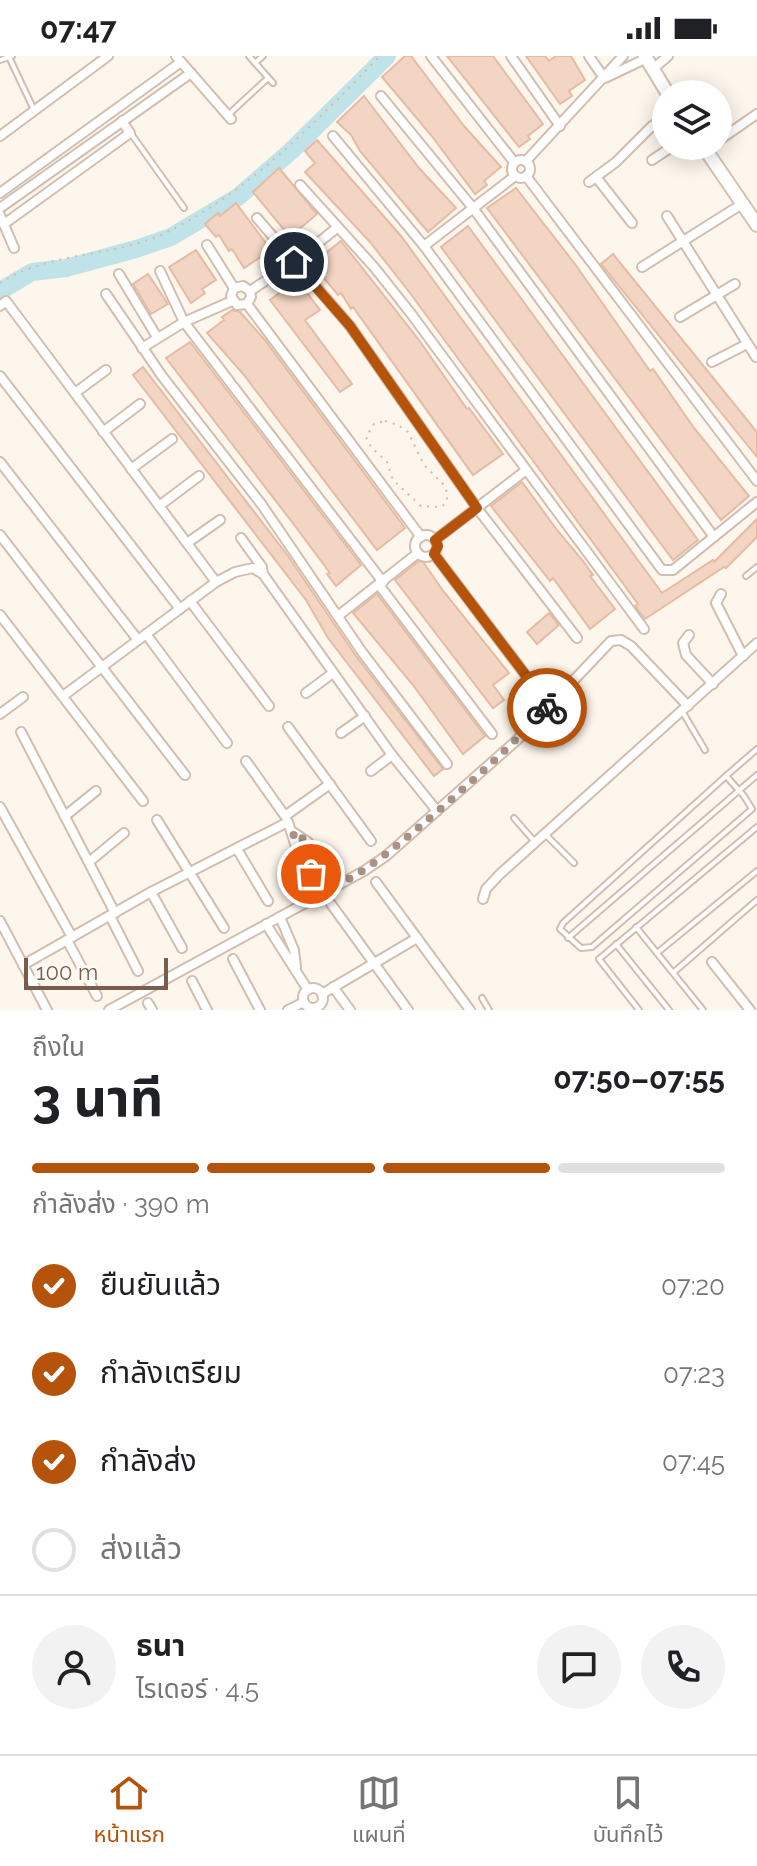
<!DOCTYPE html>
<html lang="th">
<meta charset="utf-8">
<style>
body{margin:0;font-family:Raleway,"Noto Sans Thai",sans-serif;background:#f2f2f2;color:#202124;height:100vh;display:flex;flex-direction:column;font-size:30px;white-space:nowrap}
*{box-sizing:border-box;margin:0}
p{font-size:26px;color:#757577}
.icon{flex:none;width:44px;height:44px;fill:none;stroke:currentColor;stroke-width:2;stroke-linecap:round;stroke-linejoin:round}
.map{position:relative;height:954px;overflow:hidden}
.panel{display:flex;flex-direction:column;background:#fff;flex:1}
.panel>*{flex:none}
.tools{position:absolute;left:652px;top:24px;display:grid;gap:16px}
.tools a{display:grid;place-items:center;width:80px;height:80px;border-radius:50%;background:#fff;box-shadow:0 4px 20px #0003;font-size:40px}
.scale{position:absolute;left:24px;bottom:20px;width:144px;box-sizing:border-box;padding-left:8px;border:4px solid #7a5c4d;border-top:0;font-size:22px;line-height:28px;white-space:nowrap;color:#7a5c4d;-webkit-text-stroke:6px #fffaf3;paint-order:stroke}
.pin{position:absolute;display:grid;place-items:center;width:68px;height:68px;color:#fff;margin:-34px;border:4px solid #fff;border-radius:50%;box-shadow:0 2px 8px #0007}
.courier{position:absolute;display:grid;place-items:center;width:80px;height:80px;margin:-40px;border:6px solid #b45309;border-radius:50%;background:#fff;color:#222;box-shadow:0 2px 10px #0007}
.headline em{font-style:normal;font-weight:700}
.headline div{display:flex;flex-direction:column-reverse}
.headline{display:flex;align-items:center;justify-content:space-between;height:136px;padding:0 32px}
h1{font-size:52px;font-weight:700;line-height:60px}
.bar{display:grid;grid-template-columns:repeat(4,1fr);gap:12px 8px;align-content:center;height:96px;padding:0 32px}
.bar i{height:10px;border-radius:6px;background:#e0e0e0}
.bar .active{background:#b45309}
.bar p{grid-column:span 4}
.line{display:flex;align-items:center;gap:20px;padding:0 32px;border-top:2px solid #e0e0e0}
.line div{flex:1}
.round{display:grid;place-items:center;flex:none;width:84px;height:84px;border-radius:42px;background:#f2f2f2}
ol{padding:0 32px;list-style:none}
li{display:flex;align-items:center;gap:24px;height:88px}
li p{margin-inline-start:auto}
li .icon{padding:8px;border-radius:50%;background:#b45309;color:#fff;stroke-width:4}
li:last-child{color:#757577}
li i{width:44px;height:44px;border:4px solid #e0e0e0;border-radius:50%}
.status{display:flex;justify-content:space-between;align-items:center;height:56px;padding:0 40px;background:#fff;direction:ltr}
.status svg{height:22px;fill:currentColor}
.menu{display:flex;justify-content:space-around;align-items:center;height:112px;border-top:2px solid #e0e0e0;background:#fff;font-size:22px;color:#757577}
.menu a{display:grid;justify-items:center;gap:4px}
.menu .active{color:#b45309}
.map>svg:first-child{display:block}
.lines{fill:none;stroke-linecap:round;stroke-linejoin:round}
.river{stroke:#bfe3e8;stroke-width:18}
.building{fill:#f3d5c3;stroke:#e6bba3;stroke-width:2}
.lane-casing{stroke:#d1beb0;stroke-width:8}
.street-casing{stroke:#d1beb0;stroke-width:12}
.secondary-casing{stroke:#d6c0b0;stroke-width:16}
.path{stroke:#d9b8a5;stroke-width:2;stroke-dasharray:2 6;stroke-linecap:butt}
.lane{stroke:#fff;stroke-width:4}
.street{stroke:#fff;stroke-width:8}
.secondary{stroke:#fff;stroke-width:12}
.done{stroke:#a89285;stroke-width:8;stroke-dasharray:0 14.4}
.route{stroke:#b45309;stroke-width:10}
</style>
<div class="status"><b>07:47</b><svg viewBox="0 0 49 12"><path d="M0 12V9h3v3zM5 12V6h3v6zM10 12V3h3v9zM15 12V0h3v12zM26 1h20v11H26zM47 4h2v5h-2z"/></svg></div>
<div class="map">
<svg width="757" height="954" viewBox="0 0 757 954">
<rect width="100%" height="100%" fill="#fdf6ec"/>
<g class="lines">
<polyline class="river" points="0,235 32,216 66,212 136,193 171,181 238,141 291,95 387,0"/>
</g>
<g class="building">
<polygon points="405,0 411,0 464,70 501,111 484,125 487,129 475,138 431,79 382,21"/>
<polygon points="447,0 493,0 543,68 528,80 530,83 519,91"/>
<polygon points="526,0 545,0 549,5 556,0 571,0 585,24 569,35 572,40 560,48"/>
<polygon points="364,40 419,112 456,152 428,176 360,95 351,79 337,66"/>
<polygon points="317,84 401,180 662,537 713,504 714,506 757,463 757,481 726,512 724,511 645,563 635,550 638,548 410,237 370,186 305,116 315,107 305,95"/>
<polygon points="279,112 317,158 290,181 253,136"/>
<polygon points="516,132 575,208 650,315 653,313 694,372 749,440 721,464 487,152"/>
<polygon points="236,147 271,194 244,212 232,193 229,195 219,179 216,181 205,168 218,157 220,160"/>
<polygon points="468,170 698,484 673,504 441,191"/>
<polygon points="341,185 419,284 467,353 469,352 503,398 473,419 353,251 351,253 341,237 338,239 312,208"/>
<polygon points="196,194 216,224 202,233 205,237 191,247 169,211"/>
<polygon points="613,198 757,376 757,401 601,208"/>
<polygon points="148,218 168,248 151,258 133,228"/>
<polygon points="297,224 320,254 305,264 352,328 340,336 270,244"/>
<polygon points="232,254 240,256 264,283 405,472 377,494 244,319 207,277 224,264 222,261"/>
<polygon points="190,286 361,509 336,530 327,518 330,517 292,466 166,302"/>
<polygon points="143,311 288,500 356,600 443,713 434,720 328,582 306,544 133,319"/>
<polygon points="522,426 557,474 583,505 593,519 590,520 615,553 590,573 553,522 550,525 491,450"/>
<polygon points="421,503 444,536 509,617 493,629 504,644 493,652 395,524"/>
<polygon points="377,538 485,680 463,698 413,629 353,557"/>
<polygon points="549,557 559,569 537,588 527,576"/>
</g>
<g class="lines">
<defs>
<g id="lane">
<polyline points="249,0 273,27"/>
<polyline points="9,1 34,54"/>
<polyline points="0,4 12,0"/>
<polyline points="255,7 263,0"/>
<polyline points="229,58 268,22"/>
<polyline points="132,79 184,152"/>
<polyline points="746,520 757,511"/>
<polyline points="682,655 705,694"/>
<polygon points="726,720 744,740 752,753 592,891 581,892 560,873 563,867"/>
<polyline points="726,720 757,693"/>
<polyline points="514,762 534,785"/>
<polyline points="545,778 574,807"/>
<polyline points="636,871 703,954"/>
<polyline points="568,882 757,719"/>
<polyline points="616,888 669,954"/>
<polyline points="657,897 757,815"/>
<polyline points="674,916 757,844"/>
<polyline points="482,942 489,954"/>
<polyline points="639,954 599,903 757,771"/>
</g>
<g id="street">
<polyline points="176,0 231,63"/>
<polyline points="431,0 514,106"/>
<polyline points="511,0 560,70"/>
<polyline points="589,0 604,22"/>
<polyline points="653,13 668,0"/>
<polyline points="605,22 647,2"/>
<polyline points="381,40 473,152 714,481"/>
<polyline points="0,80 108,0"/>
<polyline points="333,80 424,190 662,514 673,514 757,446"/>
<polyline points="718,85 757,58"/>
<circle cx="521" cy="113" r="9"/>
<polyline points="652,104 673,90"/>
<polyline points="526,105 623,0"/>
<polyline points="526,120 757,425"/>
<polyline points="596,121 632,167"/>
<polyline points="589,126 616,106 652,70 666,61"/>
<polyline points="300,129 374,211 409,255 644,573"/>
<polyline points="0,137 181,6"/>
<polyline points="0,152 191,17"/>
<polyline points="0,159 14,192"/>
<polyline points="667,160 756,301"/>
<polyline points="257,162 350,270 477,452 577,582"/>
<polyline points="4,168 130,77 122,65"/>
<polyline points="207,189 234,232 231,240 237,249 247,248 251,241 250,235 243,230 234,232"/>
<polyline points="424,190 515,120"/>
<polyline points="642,211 742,148"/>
<polyline points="160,215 184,266 383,526"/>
<polyline points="119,218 157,281"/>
<polyline points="250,235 294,206 338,171"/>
<polyline points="106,238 162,320 262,449 362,596 447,708"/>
<polyline points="247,248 421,481"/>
<polyline points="0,250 6,245 216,526"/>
<polyline points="680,261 735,228"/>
<polyline points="142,292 184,266 232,245"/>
<polyline points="712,306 747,288"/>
<polyline points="0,320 180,553"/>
<polyline points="75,337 106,314"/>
<polyline points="103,376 140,348"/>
<polyline points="0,406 138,584"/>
<polyline points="131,413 172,383"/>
<polyline points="159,450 199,420"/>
<polyline points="0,479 185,719"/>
<circle cx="426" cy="490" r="11"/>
<polyline points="241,482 262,511 263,518"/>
<polyline points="435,484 525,415"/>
<polyline points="187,487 220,464"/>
<polyline points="434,498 549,650"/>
<polyline points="379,529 492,678"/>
<polyline points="721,538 716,547 743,600"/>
<polyline points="190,545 269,650"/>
<polyline points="0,559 143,745"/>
<polyline points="338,560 418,497"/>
<polyline points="146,578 227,687"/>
<polyline points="689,579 683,587 686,599 713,628"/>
<polyline points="306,637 333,617"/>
<polyline points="63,640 216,526 235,516 253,512 263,518 392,699 437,755"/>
<polyline points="0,658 23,641"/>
<polyline points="288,671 371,785"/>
<polyline points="21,676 115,857"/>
<polyline points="341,677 365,660"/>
<polyline points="246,705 285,760 330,728"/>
<polyline points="371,715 392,699"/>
<polyline points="0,751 72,881 67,884 97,940"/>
<polyline points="65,760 96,735"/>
<polyline points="157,764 224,872"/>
<polyline points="293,776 308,786 338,829"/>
<polyline points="237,793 268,845"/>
<polyline points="89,806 124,777"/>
<polyline points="376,826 470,954"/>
<polyline points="151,836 182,892"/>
<polyline points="483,843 486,833 500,818 757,587"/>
<polyline points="331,848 408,954"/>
<polyline points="110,860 138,915"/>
<polyline points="280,861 294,894 296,911"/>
<polyline points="0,865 47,954"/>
<polyline points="266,868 308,934"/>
<polyline points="72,881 151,836 288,766 299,800 323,837"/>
<polyline points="233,903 260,954"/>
<polyline points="712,906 750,954"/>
<polyline points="23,909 67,884"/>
<polyline points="192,925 207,954"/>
<polyline points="333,931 350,954"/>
<circle cx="313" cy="942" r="10"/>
<polyline points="322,938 417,882"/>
<polyline points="148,947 152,954"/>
<polyline points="109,954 364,815 386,800 517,684 611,585 621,584 631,590 688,650"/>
<polyline points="288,954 304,946"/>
</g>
<g id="secondary">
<polyline points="645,0 668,38"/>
<polyline points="703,90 757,169"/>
</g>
</defs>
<use href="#lane" class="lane-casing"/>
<use href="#street" class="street-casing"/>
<use href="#secondary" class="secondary-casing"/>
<g class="path">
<path d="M 0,227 C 49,195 112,202 163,178 C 246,139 317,65 380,0"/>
<polygon points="385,365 398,369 408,376 424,409 444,429 448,439 445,448 441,451 421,450 393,424 387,406 371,391 366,381 374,368"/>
</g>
<use href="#lane" class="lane"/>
<use href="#street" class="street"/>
<use href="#secondary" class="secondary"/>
</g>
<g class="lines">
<path class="done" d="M 311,818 L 296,791 L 293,776 L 308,786 L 338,829 C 376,809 405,783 438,755 C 476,722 512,689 547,652"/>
<polyline class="route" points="294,206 350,270 477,452 435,484 438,490 434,498 549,650 547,652"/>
</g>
</svg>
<div class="tools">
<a><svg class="icon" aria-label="layers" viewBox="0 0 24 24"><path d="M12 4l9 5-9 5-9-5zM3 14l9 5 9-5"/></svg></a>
</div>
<div class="scale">100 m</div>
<div class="pin" style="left:311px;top:818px;background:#ea580c"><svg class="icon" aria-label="bag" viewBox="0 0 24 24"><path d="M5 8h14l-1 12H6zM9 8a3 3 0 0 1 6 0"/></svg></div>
<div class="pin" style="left:294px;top:206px;background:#1f2937"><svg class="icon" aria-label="home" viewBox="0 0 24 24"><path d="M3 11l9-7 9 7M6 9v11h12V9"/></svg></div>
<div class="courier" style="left:547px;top:652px"><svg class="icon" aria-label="bike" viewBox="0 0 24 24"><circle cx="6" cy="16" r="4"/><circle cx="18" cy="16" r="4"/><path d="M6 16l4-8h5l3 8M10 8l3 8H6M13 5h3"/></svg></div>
</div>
<section class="panel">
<div class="headline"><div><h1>3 นาที</h1><p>ถึงใน</p></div><em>07:50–07:55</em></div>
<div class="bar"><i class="active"></i><i class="active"></i><i class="active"></i><i></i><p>กำลังส่ง · 390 m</p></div>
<ol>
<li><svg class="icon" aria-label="check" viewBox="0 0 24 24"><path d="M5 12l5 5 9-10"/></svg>ยืนยันแล้ว<p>07:20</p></li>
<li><svg class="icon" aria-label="check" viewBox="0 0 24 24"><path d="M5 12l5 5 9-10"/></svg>กำลังเตรียม<p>07:23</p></li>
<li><svg class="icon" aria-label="check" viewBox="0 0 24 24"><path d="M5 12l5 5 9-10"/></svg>กำลังส่ง<p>07:45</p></li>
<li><i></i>ส่งแล้ว</li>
</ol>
<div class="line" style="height:144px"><a class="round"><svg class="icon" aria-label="person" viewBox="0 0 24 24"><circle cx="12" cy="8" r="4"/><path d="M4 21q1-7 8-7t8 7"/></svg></a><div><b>ธนา</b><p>ไรเดอร์ · 4.5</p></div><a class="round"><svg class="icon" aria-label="chat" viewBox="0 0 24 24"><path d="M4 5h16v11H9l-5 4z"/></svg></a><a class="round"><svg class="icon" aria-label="phone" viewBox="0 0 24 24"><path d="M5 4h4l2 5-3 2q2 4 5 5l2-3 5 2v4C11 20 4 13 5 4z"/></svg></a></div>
</section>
<nav class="menu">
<a class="active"><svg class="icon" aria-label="home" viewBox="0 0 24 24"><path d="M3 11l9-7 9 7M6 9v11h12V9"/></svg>หน้าแรก</a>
<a><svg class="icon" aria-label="map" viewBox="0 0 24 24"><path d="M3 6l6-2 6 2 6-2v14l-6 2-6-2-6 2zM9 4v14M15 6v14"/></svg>แผนที่</a>
<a><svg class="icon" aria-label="saved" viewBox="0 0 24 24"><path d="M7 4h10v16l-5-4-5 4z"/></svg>บันทึกไว้</a>
</nav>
